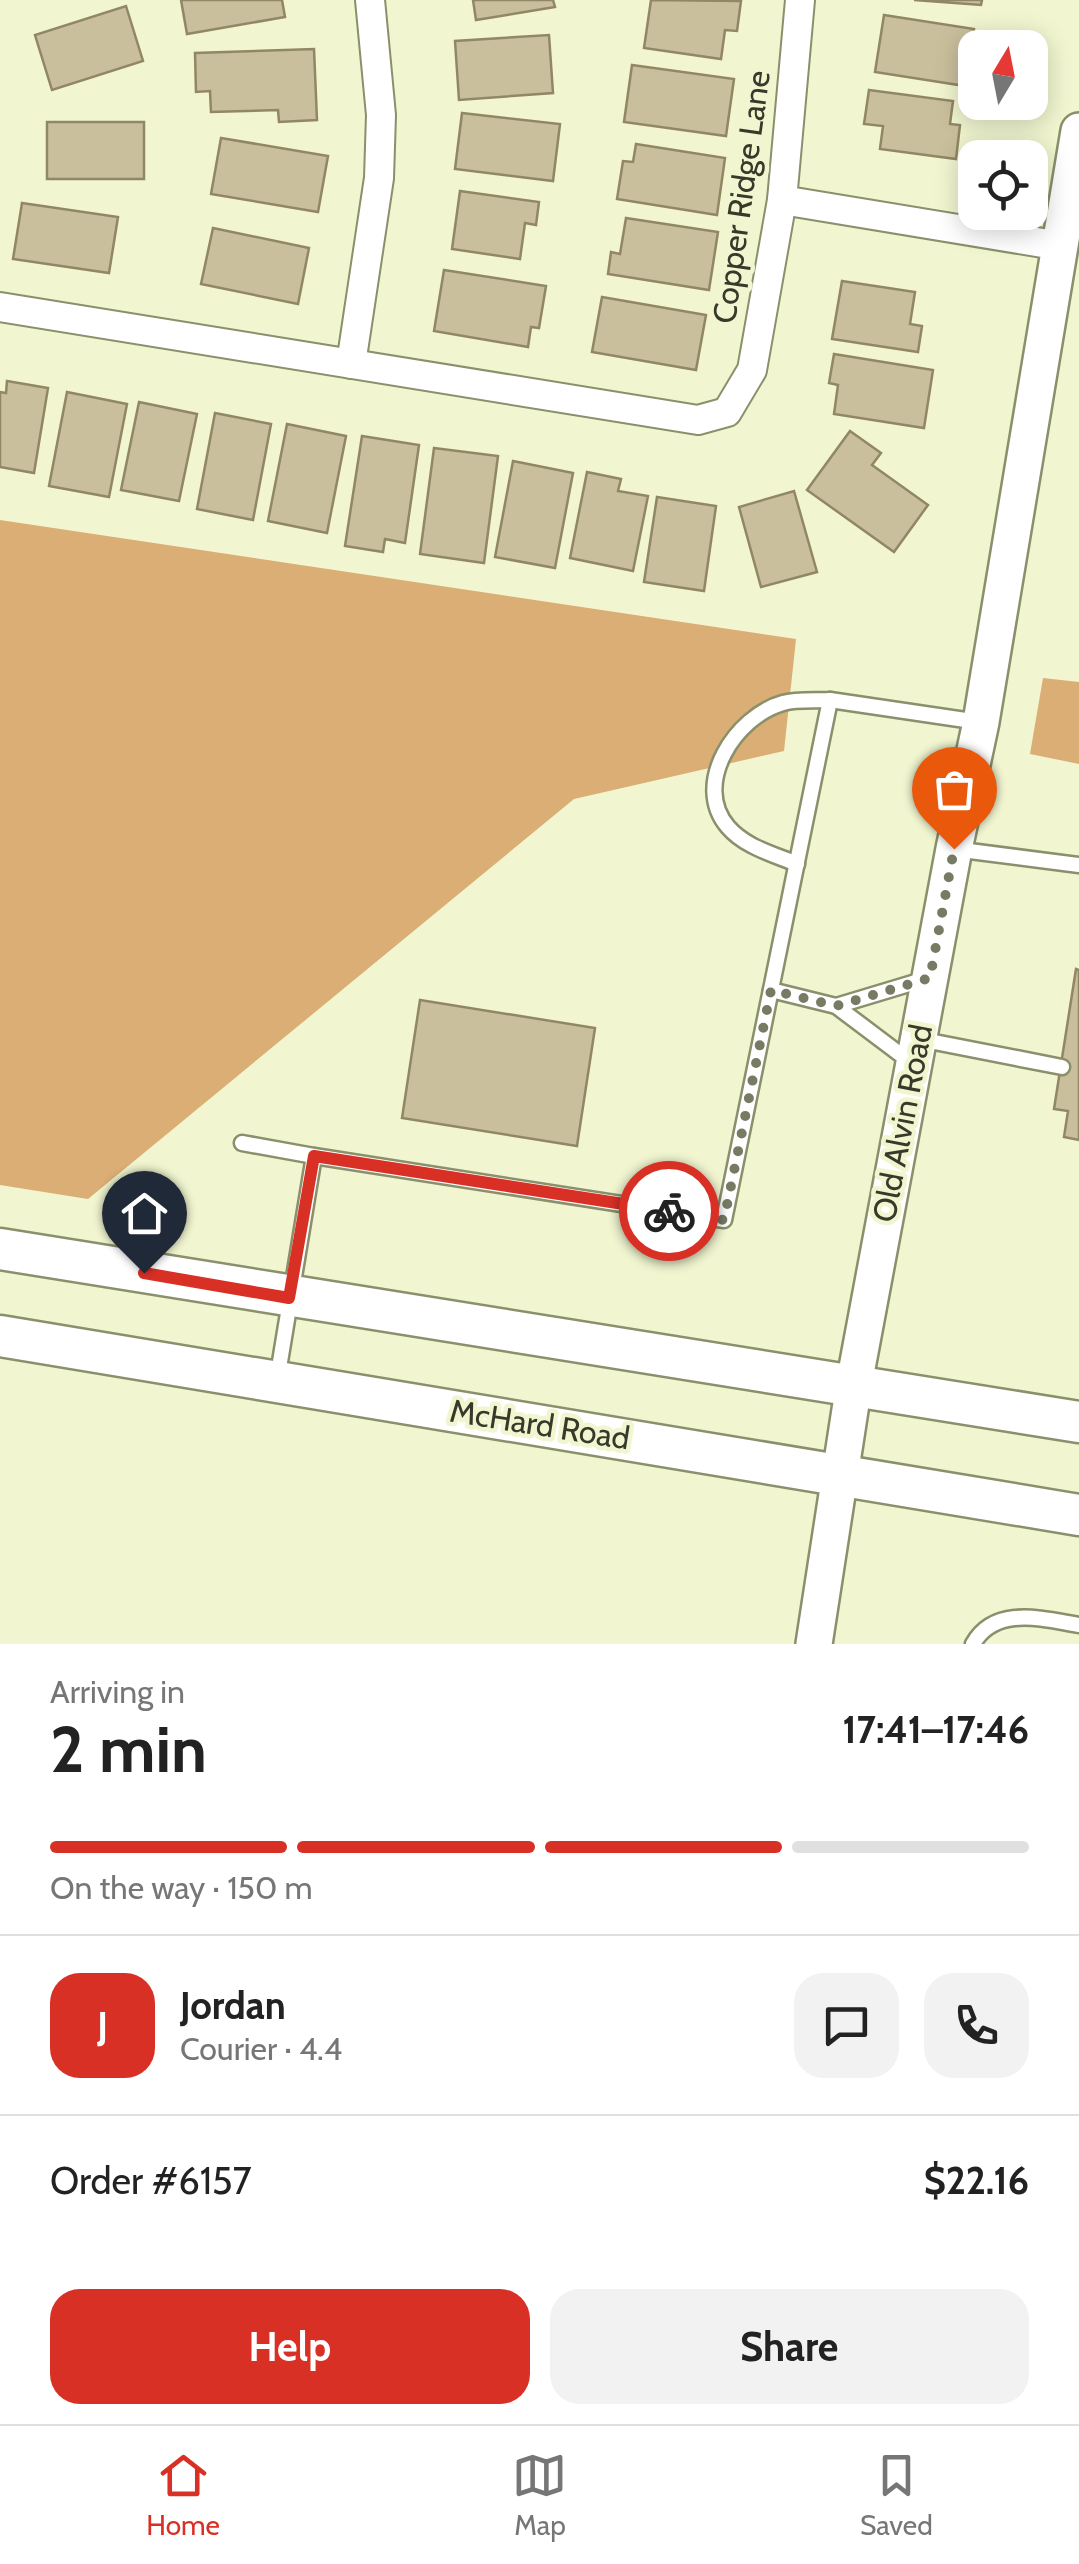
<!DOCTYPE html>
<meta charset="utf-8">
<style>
body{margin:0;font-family:Cabin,sans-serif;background:#f2f2f2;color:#222;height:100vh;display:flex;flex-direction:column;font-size:38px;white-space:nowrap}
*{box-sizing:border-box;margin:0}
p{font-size:32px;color:#767676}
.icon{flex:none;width:55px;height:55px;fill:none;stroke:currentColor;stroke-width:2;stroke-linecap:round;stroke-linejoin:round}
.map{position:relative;height:1644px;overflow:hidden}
.details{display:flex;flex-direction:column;background:#fff;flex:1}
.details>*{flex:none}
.needle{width:65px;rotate:10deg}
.tools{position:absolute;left:958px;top:30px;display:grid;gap:20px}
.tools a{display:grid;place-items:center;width:90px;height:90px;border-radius:20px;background:#fff;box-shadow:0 5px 25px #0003;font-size:50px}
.pin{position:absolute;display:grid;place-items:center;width:85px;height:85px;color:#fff;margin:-102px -42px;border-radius:50% 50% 50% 0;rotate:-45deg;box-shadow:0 0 10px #0007}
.pin .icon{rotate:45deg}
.courier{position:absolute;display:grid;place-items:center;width:100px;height:100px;margin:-50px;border:8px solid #d93025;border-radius:50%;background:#fff;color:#222;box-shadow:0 2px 12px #0007}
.headline em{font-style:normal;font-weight:700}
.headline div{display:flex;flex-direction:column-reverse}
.headline{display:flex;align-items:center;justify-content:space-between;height:170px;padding:0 50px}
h1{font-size:65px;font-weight:700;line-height:75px}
.bar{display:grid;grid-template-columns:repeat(4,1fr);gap:15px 10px;align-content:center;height:120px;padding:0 50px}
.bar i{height:12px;border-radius:8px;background:#e0e0e0}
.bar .current{background:#d93025}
.bar p{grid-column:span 4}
.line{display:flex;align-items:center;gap:25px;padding:0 50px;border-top:2px solid #e0e0e0}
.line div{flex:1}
.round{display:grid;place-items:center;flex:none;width:105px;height:105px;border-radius:30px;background:#f2f2f2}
.button{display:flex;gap:20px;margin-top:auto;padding:20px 50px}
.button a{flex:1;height:115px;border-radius:30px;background:#d93025;color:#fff;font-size:40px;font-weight:700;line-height:115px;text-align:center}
.button a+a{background:#f2f2f2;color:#222}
.tab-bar{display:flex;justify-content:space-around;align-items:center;height:140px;border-top:2px solid #e0e0e0;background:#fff;font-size:28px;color:#767676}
.tab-bar a{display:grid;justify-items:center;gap:5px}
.tab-bar .current{color:#d93025}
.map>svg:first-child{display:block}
.forest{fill:#daae75}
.building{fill:#cabf9c;stroke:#918765;stroke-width:2.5}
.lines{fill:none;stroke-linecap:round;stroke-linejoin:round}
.service-casing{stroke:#8a8f6c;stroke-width:19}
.minor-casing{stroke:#8a8f6c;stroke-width:32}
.tertiary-casing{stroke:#8a8f6c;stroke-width:40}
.secondary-casing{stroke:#8a8f6c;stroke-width:45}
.service{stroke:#fff;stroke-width:14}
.minor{stroke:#fff;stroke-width:28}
.tertiary{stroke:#fff;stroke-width:35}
.secondary{stroke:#fff;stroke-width:40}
.done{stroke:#787b64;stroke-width:10;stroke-dasharray:0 18}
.route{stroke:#d93025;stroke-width:12}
.labels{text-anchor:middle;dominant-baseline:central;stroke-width:9;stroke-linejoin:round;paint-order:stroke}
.street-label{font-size:32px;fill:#37392a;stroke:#f1f6d0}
</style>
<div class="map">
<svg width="1079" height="1644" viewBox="0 0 1079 1644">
<rect width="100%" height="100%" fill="#f1f6d0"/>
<g class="forest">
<polygon points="0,520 796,639 784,751 574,799 88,1199 0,1185"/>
<polygon points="1043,678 1079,682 1079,764 1030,754"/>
</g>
<g class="building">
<polygon points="181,0 282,0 285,17 187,34"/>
<polygon points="473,0 553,0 555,7 476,20"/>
<polygon points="651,0 741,1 737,31 725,30 721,59 644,48"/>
<polygon points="914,0 982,0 981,5"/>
<polygon points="126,6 143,61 52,90 35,35"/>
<polygon points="884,15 974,29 965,86 875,72"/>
<polygon points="549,35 553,93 459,100 455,41"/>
<polygon points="314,49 317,120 279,122 278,110 211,112 210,91 196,92 195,53"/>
<polygon points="632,65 734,79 726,136 624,122"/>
<polygon points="869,90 953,101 950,124 960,125 956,159 880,149 883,126 864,124"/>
<polygon points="462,113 560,124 553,181 455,169"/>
<rect x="47" y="122" width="97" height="57"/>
<polygon points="221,138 328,156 318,212 211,194"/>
<polygon points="636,144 725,158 717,215 617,199 623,161 633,162"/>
<polygon points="460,191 539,202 536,225 525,223 520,259 452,249"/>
<polygon points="22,203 118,217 109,273 13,259"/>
<polygon points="626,218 718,232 709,290 608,274 611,252 620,254"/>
<polygon points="213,228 309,248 298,304 201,284"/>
<polygon points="444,270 546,286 539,328 531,327 528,347 434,331"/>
<polygon points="842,281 915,292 910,324 922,326 918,352 832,339"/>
<polygon points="602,297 706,315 696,370 592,352"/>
<polygon points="834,354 933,370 924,428 834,414 838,385 829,383"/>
<polygon points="7,381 48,388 34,473 0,467 0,392 6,393"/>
<polygon points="67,392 127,404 109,497 49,486"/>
<polygon points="139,402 197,414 179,501 121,490"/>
<polygon points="215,413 271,424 253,520 197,509"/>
<polygon points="287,424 346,436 327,533 268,521"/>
<polygon points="850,431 881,453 872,465 928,505 894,552 807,490"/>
<polygon points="362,436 419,445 405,543 385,539 383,552 345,546"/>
<polygon points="434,448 498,456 484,563 420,554"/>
<polygon points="513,461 573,473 555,568 495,557"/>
<polygon points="587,472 621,479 618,491 648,496 633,571 570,558"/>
<polygon points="794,491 817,572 761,587 739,507"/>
<polygon points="657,497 716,506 704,591 644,582"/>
<polygon points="1076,969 1079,970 1079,1140 1064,1137 1068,1111 1054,1109"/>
<polygon points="420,1000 595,1028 577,1146 402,1118"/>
</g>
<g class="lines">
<defs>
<g id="service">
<polyline points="954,849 1079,865"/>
<path d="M 797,864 C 773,854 745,847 728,827 C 691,784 736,716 783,703 C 797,699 816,701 830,700"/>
<polyline points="771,990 836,1006 913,1064"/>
<polyline points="836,1006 929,978"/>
<polyline points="919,1039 1062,1067"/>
<polyline points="242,1143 314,1156"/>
<polyline points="277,1380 314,1156 724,1220 830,700 979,722"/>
<path d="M 973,1644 C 995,1605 1043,1619 1079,1625"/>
</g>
<g id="minor">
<polyline points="782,200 1061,246"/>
<polyline points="0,307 698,420 727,412 752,370 782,200 800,0"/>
<polyline points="351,364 379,178 381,115 370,0"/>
</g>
<polyline id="tertiary" points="814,1644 854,1384 954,849 981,722 1079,131"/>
<g id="secondary">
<polyline points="0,1249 1079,1422"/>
<polyline points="0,1336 1079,1515"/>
</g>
</defs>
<use href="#service" class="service-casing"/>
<use href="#minor" class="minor-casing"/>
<use href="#tertiary" class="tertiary-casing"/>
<use href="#secondary" class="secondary-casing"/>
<use href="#service" class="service"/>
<use href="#minor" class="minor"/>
<use href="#tertiary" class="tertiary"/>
<use href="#secondary" class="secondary"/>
</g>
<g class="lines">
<polyline class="done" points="669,1211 724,1220 771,990 836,1006 930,978 954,849"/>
<polyline class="route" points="144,1273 289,1298 314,1156 669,1211"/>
</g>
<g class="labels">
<g class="street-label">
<text transform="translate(741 197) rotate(-82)">Copper Ridge Lane</text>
<text transform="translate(902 1123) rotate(-79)">Old Alvin Road</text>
<text transform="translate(540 1424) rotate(9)">McHard Road</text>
</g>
</g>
</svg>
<div class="tools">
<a><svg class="needle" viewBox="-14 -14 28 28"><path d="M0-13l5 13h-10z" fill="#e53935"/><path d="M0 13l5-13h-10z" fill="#767676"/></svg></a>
<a><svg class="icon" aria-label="locate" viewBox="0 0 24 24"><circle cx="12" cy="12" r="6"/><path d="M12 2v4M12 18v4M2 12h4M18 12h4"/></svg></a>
</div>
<div class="pin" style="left:954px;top:849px;background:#ea580c"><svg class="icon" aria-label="bag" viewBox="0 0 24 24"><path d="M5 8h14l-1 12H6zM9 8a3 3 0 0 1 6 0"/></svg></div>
<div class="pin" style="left:144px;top:1273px;background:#1f2937"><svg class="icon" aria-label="home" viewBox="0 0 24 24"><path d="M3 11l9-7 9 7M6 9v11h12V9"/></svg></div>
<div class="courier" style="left:669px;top:1211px"><svg class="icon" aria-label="bike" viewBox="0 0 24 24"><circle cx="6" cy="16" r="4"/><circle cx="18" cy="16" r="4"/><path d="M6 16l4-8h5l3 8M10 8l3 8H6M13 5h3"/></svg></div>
</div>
<section class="details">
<div class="headline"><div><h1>2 min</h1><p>Arriving in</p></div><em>17:41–17:46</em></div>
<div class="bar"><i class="current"></i><i class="current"></i><i class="current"></i><i></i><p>On the way · 150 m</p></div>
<div class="line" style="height:180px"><b class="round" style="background:#d93025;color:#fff">J</b><div><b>Jordan</b><p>Courier · 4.4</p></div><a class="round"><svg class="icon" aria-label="chat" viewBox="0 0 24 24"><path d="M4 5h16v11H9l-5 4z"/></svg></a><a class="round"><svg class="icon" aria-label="phone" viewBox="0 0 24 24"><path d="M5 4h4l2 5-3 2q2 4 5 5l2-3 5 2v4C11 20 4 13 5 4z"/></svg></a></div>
<div class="line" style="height:130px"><div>Order #6157</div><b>$22.16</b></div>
<div class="button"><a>Help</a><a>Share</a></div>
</section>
<nav class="tab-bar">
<a class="current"><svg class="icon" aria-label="home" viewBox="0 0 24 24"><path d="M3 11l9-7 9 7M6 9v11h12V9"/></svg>Home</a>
<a><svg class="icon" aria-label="map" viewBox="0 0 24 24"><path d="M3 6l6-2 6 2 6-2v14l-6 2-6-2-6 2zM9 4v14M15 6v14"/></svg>Map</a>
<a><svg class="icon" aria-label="saved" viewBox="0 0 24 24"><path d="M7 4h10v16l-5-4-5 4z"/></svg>Saved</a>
</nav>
